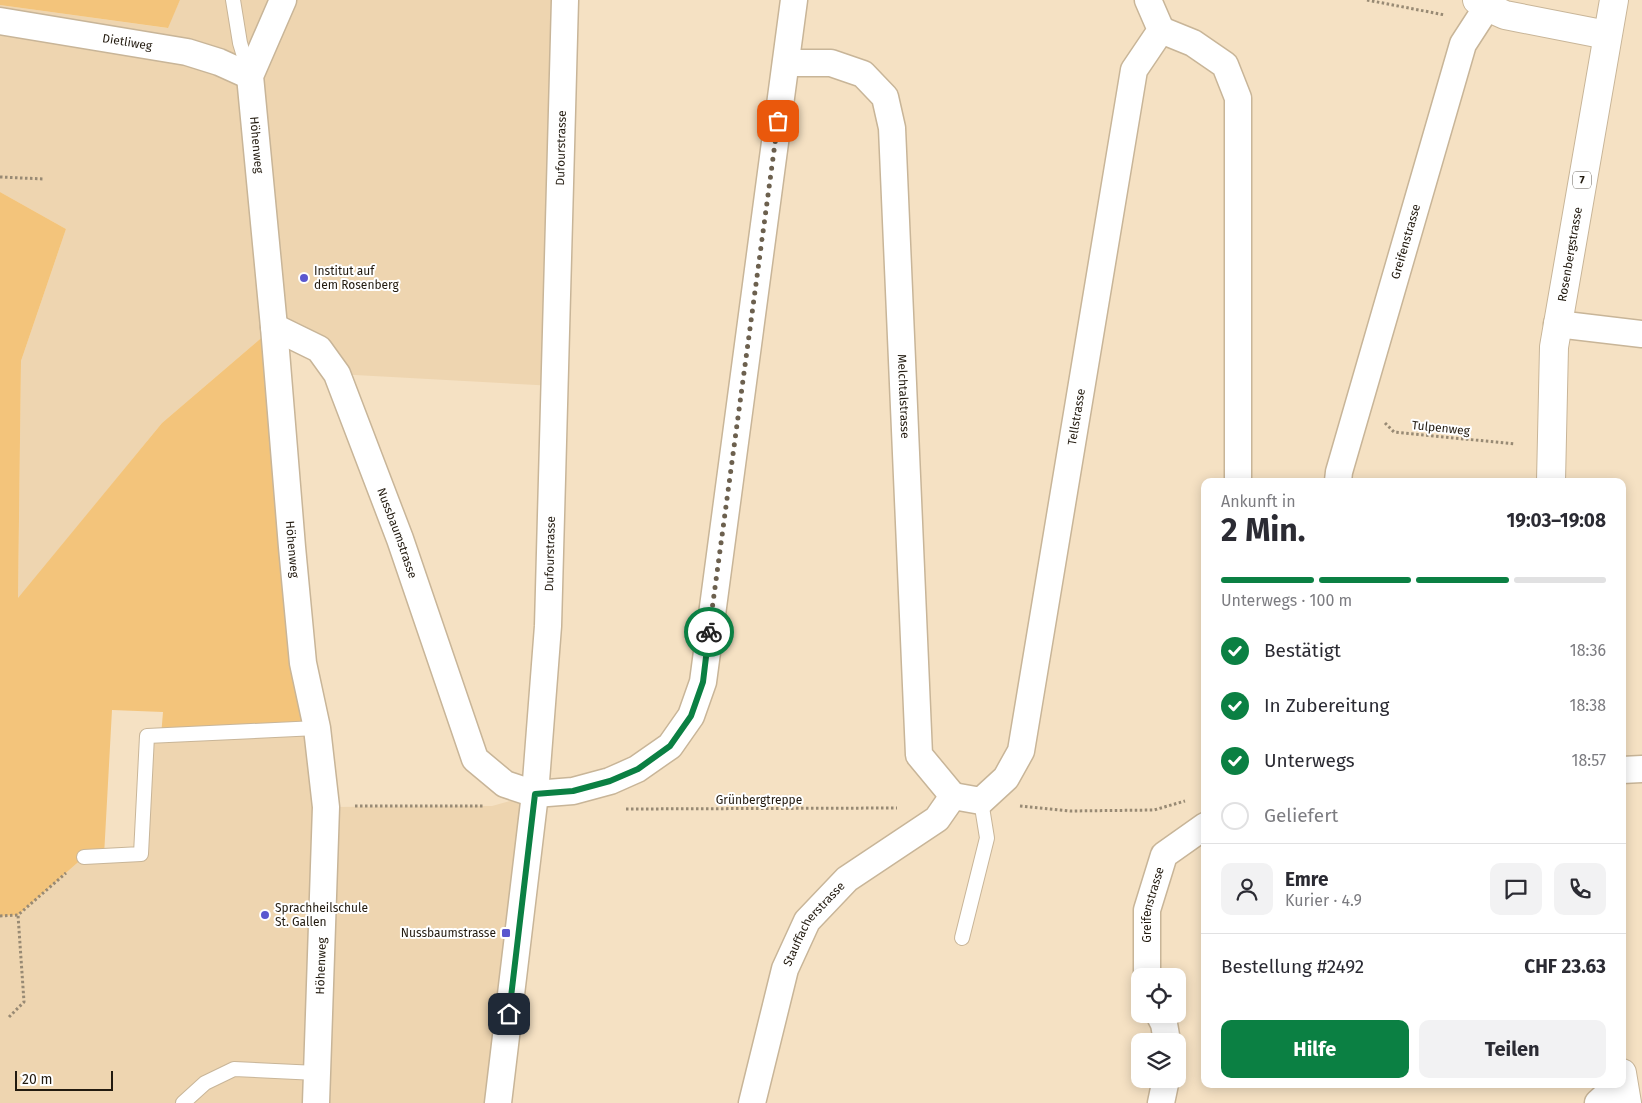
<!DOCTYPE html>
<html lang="de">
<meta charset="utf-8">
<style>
body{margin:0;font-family:"Fira Sans",sans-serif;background:#f2f2f3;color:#2b2b33;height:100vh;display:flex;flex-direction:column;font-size:19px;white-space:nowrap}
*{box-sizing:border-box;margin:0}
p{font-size:16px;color:#7c7c81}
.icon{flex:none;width:28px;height:28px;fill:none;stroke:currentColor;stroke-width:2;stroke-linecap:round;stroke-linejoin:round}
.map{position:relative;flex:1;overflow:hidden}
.panel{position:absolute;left:1201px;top:478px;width:425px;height:610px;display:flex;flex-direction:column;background:#fff;border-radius:10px;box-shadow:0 2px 12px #0003}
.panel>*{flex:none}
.buttons{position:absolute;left:1131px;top:968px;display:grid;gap:10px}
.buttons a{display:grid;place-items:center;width:55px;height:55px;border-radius:10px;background:#fff;box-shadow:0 2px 12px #0003;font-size:25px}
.scale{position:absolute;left:15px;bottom:12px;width:98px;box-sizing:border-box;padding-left:5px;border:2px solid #221a0f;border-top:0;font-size:14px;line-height:18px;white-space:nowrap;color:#221a0f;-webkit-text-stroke:4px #fff;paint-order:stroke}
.pin{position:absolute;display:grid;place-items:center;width:42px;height:42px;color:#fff;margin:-21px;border-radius:10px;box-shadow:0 2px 8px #0006}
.courier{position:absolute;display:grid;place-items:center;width:50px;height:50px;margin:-25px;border:4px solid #0b8043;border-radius:50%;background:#fff;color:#222;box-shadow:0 1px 6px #0007}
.summary em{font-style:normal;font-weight:700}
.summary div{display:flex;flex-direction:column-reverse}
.summary{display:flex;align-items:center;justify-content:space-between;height:85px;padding:0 20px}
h1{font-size:32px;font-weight:700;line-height:38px}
.bar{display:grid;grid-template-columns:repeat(4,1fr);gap:8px 5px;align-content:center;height:60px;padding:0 20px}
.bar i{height:6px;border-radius:4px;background:#e1e1e2}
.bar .on{background:#0b8043}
.bar p{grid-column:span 4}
.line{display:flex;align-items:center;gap:12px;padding:0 20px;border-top:1px solid #e1e1e2}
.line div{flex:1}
.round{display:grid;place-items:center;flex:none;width:52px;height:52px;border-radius:10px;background:#f2f2f3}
ol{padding:0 20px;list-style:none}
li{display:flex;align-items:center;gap:15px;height:55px}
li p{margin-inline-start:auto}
li .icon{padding:5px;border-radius:50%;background:#0b8043;color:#fff;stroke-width:4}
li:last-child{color:#7c7c81}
li i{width:28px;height:28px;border:2px solid #e1e1e2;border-radius:50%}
.action{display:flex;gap:10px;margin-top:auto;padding:10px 20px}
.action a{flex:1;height:58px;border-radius:10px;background:#0b8043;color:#fff;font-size:20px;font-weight:700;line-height:58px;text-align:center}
.action a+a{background:#f2f2f3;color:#2b2b33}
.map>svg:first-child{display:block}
.built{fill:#eed5b0}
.green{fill:#f3c47b}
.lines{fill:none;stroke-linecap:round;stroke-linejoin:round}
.service-casing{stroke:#c8b598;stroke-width:16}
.minor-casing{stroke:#c8b598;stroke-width:29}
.tertiary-casing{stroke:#c8b598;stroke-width:30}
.primary-casing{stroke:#c8b598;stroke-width:30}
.path{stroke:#988a74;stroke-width:3;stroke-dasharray:2.5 2.5;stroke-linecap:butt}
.service{stroke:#fff;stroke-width:14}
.minor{stroke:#fff;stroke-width:26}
.tertiary{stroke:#fff;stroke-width:28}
.primary{stroke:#fff;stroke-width:28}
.done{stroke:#6c604e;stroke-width:5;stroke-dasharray:0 9}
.route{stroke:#0b8043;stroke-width:6}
.poi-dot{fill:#5a57cf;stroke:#fff;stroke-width:2}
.labels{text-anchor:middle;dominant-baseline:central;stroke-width:4;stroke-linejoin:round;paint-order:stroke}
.shield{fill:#fff;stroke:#645f57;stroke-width:1}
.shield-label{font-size:11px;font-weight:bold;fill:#221a0f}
.street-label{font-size:12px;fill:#221a0f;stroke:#fff}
.poi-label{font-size:12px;fill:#221a0f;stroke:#fff;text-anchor:start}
</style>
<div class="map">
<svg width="1642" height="1103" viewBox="0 0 1642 1103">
<rect width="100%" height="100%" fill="#f5e1c3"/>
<g class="built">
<polygon points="180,0 565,0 555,386 337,374 274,327 162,423 18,599 21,361 66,229 0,192 0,5 167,28"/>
<polygon points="317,728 326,807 492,806 535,794 498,1103 0,1103 0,916 18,915 84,857 141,854 147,736"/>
</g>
<g class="green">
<polygon points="0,0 180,0 168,28 0,5"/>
<polygon points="0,192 66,229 21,361 18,598 162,423 274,327 317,728 161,736 163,712 112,710 104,856 84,857 18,915 0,916"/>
</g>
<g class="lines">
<defs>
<g id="service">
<polyline points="233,0 240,43 249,73"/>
<polyline points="84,857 141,854 147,736 317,728"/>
<polyline points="962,938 987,838 981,801"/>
<polyline points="183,1103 205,1083 234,1069 317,1073"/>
</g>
<g id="minor">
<path id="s1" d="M 283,0 L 250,76 L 274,327 L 292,547 L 303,663 L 317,728 L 326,807 L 316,1103"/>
<path id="s2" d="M 0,21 L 187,52 L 219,62 L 250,76"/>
<polyline points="1161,30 1193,43 1225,65 1238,98 1238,481"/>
<path id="s3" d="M 786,63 L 831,63 L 863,74 L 885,97 L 892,128 L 919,755 L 953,796"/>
<polyline points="1557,324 1642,334"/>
<path id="s4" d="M 274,327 L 319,349 L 337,374 L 400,539 L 475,759 L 505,784 L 535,794 L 573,791 L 610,781 L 637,769 L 670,746 L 691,716 L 703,682 L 794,0"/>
<path id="s5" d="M 1338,481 L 1339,472 L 1463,44 L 1487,7"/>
<polyline points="1622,770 1642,769"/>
<path id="s6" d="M 953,796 L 981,801 L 1006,778 L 1021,751 L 1134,70 L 1161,30 L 1148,0"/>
<path id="s7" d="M 1147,976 L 1147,910 L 1164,855 L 1205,826"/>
<polyline points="1159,1014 1164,1024 1167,1041"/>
<path id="s8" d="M 498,1103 L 535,794 L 548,626 L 565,0"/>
<path id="s9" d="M 752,1103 L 785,969 L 807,921 L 847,879 L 937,819 L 953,796"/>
<polyline points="1161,1103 1166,1079"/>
<polyline points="1598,1103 1619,1084"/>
</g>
<polyline id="tertiary" points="1477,0 1487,7 1505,15 1607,35"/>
<g id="primary">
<path id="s10" d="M 1551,481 L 1554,347 L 1614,0"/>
<polyline points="1622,1073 1627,1103"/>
</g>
</defs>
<use href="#service" class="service-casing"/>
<use href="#minor" class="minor-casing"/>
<use href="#tertiary" class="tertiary-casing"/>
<use href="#primary" class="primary-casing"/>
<g class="path">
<polyline points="1367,0 1445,15"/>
<polyline points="0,177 44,179"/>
<polyline points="1385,423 1394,432 1515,444"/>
<polyline points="355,806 484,806"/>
<polyline points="1020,806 1070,811 1154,810 1185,801"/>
<polyline points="626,809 897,808"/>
<polyline points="0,916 18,915 66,873"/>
<polyline points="9,1017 24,1002 18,915"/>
</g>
<use href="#service" class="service"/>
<use href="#minor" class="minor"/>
<use href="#tertiary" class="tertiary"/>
<use href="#primary" class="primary"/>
</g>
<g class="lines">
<polyline class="done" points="709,632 778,121"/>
<polyline class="route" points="509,1014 535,794 573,791 610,781 638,769 670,746 691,716 703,682 709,632"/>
</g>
<g class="poi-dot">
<circle cx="304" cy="278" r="5"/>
<circle cx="265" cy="915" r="5"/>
<rect x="501" y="928" width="10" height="10" rx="2.5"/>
</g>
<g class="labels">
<rect class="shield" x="1573" y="171.5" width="18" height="17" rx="4"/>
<g class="shield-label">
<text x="1582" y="180">7</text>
</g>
<g class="street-label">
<text stroke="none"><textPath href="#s2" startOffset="129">Dietliweg</textPath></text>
<text stroke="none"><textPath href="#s1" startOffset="152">Höhenweg</textPath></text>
<text stroke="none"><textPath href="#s8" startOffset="958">Dufourstrasse</textPath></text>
<text stroke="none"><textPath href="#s5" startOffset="249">Greifenstrasse</textPath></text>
<text stroke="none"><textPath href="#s10" startOffset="228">Rosenbergstrasse</textPath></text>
<text stroke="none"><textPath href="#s3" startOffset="411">Melchtalstrasse</textPath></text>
<text stroke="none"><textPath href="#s6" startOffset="432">Tellstrasse</textPath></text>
<text transform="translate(1441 428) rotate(6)">Tulpenweg</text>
<text stroke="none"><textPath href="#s4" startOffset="251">Nussbaumstrasse</textPath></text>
<text stroke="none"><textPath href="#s1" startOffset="558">Höhenweg</textPath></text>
<text stroke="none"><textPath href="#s8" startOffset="552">Dufourstrasse</textPath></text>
<text x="759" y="800">Grünbergtreppe</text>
<text stroke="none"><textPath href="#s7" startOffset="72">Greifenstrasse</textPath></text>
<text stroke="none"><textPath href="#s9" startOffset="192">Stauffacherstrasse</textPath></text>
<text transform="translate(321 966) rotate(-88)">Höhenweg</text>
</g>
<g class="poi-label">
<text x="314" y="271">Institut auf<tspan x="314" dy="14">dem Rosenberg</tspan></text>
<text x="275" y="908">Sprachheilschule<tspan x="275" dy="14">St. Gallen</tspan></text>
<text x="496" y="933" text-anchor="end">Nussbaumstrasse</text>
</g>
</g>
</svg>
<div class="buttons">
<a><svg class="icon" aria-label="locate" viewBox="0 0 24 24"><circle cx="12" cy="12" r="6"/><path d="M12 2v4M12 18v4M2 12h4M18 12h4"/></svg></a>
<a><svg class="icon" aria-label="layers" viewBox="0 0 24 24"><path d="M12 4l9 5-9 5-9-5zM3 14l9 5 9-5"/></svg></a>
</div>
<div class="scale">20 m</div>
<div class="pin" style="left:778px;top:121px;background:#ea580c"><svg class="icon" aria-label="bag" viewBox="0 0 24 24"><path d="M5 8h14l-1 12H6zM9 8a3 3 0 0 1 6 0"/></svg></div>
<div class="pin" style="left:509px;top:1014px;background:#1f2937"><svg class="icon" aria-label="home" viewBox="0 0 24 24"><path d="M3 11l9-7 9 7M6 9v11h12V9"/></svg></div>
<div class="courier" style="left:709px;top:632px"><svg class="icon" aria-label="bike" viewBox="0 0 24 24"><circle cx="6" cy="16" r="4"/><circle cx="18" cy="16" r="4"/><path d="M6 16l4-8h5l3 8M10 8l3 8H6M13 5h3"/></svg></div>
<section class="panel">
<div class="summary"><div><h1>2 Min.</h1><p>Ankunft in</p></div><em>19:03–19:08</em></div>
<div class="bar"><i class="on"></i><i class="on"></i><i class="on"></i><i></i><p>Unterwegs · 100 m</p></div>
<ol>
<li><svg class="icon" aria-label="check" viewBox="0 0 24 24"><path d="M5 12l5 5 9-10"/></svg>Bestätigt<p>18:36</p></li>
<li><svg class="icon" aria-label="check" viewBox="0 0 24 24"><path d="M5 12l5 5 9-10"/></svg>In Zubereitung<p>18:38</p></li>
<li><svg class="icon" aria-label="check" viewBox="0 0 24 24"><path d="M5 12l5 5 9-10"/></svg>Unterwegs<p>18:57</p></li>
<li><i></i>Geliefert</li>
</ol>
<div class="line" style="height:90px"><a class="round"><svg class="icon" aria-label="person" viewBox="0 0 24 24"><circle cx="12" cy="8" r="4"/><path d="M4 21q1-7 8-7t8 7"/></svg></a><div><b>Emre</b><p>Kurier · 4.9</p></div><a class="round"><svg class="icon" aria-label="chat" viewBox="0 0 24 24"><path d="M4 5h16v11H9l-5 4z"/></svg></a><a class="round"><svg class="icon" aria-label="phone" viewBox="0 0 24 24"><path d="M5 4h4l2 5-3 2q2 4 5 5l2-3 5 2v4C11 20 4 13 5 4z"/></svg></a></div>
<div class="line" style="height:65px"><div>Bestellung #2492</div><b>CHF 23.63</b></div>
<div class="action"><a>Hilfe</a><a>Teilen</a></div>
</section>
</div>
